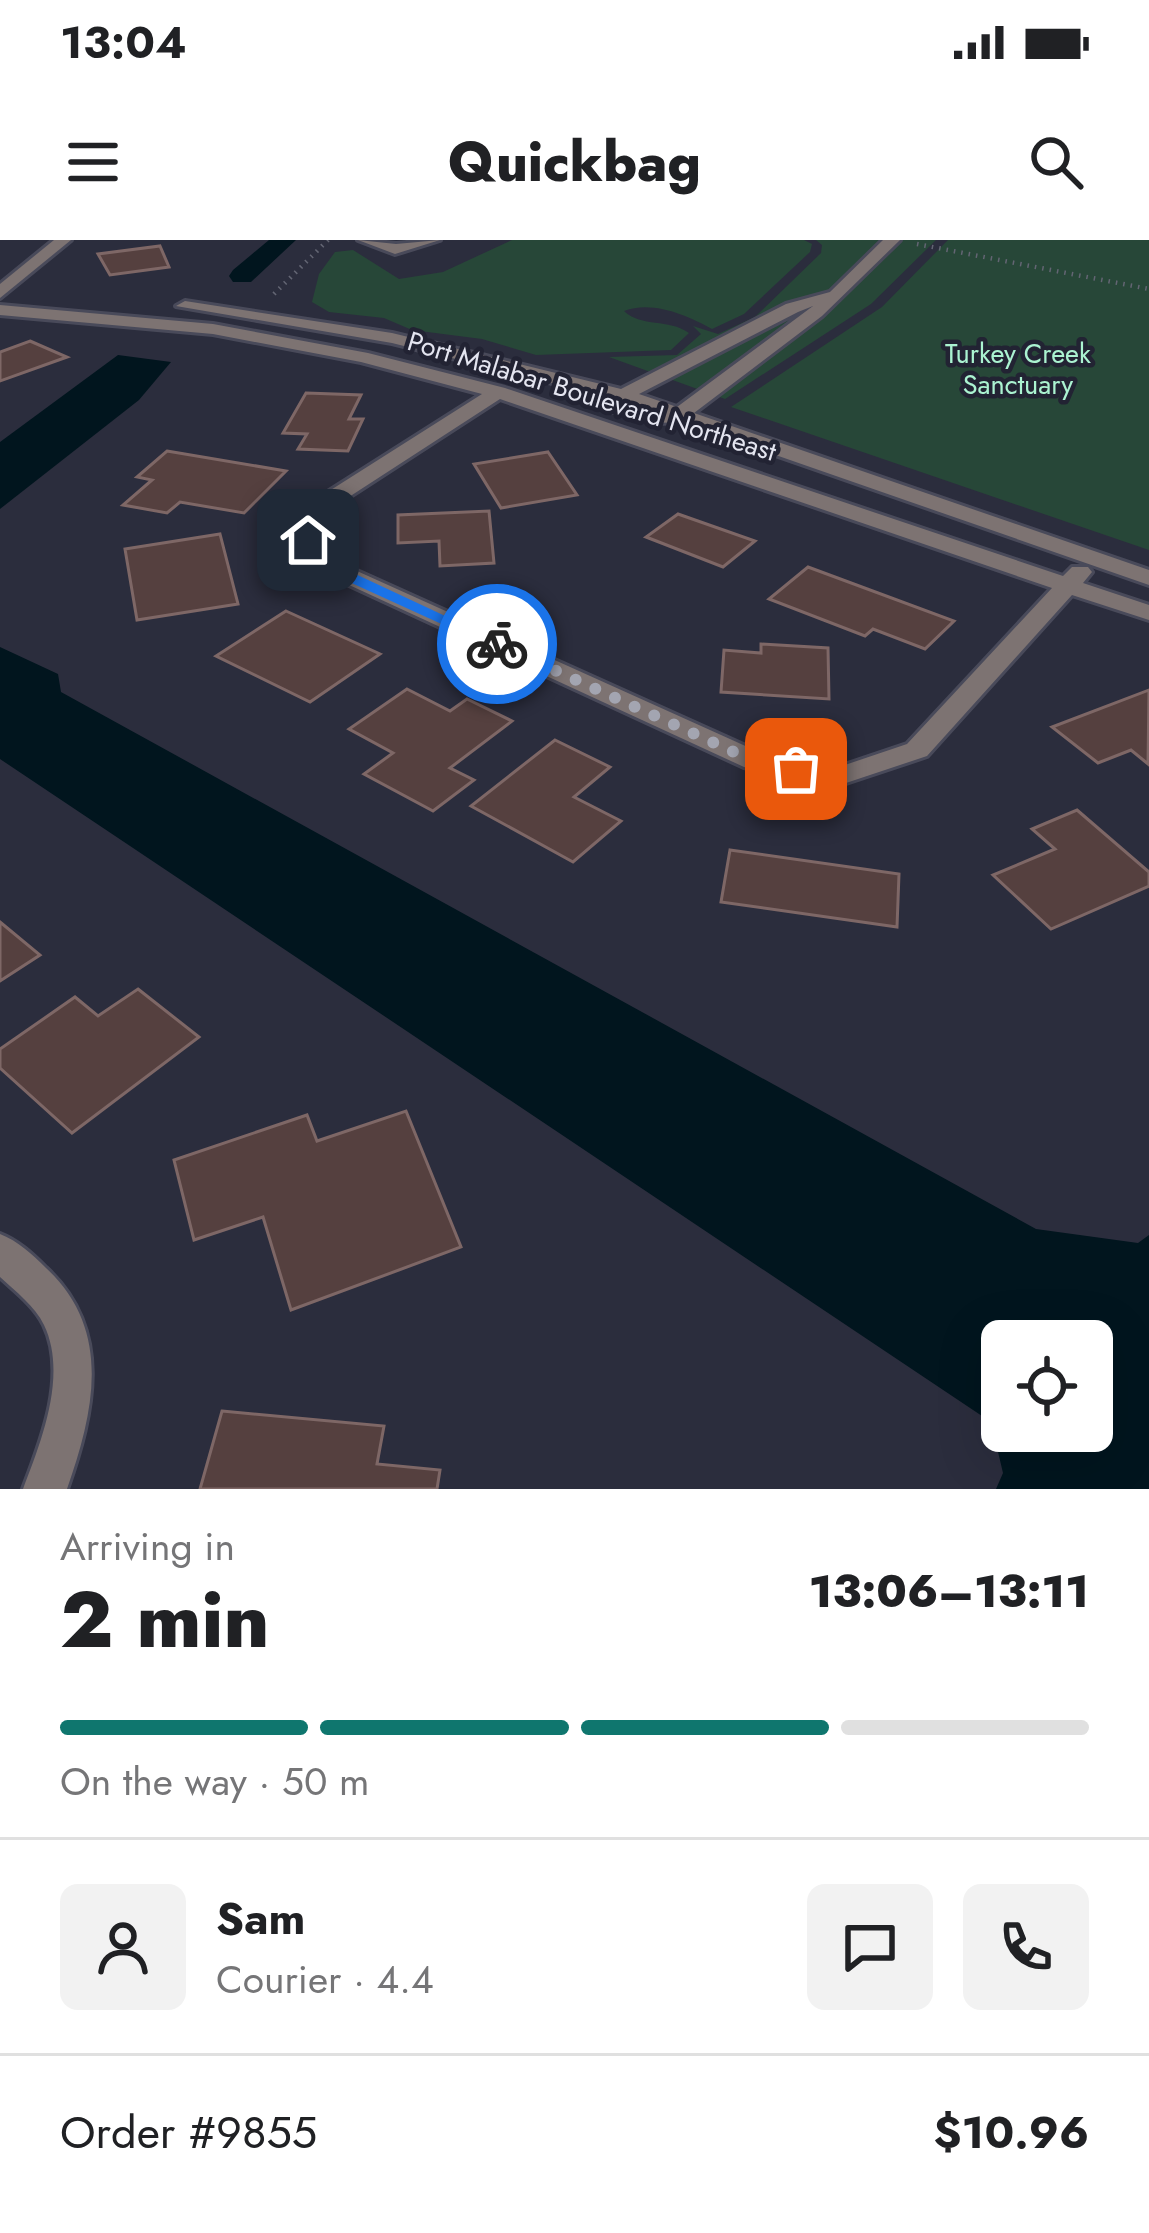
<!DOCTYPE html>
<meta charset="utf-8">
<style>
body{margin:0;font-family:Jost,sans-serif;background:#f2f2f2;color:#202124;height:100vh;display:flex;flex-direction:column;font-size:45px;white-space:nowrap}
*{box-sizing:border-box;margin:0}
p{font-size:39px;color:#757577}
.icon{flex:none;width:66px;height:66px;fill:none;stroke:currentColor;stroke-width:2;stroke-linecap:round;stroke-linejoin:round}
.map{position:relative;height:1249px;overflow:hidden}
.drawer{display:flex;flex-direction:column;background:#fff;flex:1}
.drawer>*{flex:none}
.buttons{position:absolute;left:981px;top:1080px;display:grid;gap:24px}
.buttons a{display:grid;place-items:center;width:132px;height:132px;border-radius:18px;background:#fff;box-shadow:0 12px 48px #0002;font-size:60px}
.pin{position:absolute;display:grid;place-items:center;width:102px;height:102px;color:#fff;margin:-51px;border-radius:24px;box-shadow:0 6px 18px #0006}
.courier{position:absolute;display:grid;place-items:center;width:120px;height:120px;margin:-60px;border:9px solid #1a73e8;border-radius:50%;background:#fff;color:#222;box-shadow:0 3px 15px #0007}
.headline em{font-style:normal;font-weight:800}
.headline div{display:flex;flex-direction:column-reverse}
.headline{display:flex;align-items:center;justify-content:space-between;height:204px;padding:0 60px}
h1{font-size:78px;font-weight:800;line-height:90px}
.bar{display:grid;grid-template-columns:repeat(4,1fr);gap:18px 12px;align-content:center;height:144px;padding:0 60px}
.bar i{height:15px;border-radius:9px;background:#e0e0e0}
.bar .selected{background:#0f766e}
.bar p{grid-column:span 4}
.line{display:flex;align-items:center;gap:30px;padding:0 60px;border-top:3px solid #e0e0e0}
.line div{flex:1}
.round{display:grid;place-items:center;flex:none;width:126px;height:126px;border-radius:18px;background:#f2f2f2}
.status{display:flex;justify-content:space-between;align-items:center;height:84px;padding:0 60px;background:#fff;direction:ltr}
.status svg{height:33px;fill:currentColor}
header{display:flex;justify-content:space-between;align-items:center;height:156px;padding:0 60px;background:#fff;font-size:54px;font-weight:800}
.map>svg:first-child{display:block}
.green{fill:#274738}
.water{fill:#01151e;fill-rule:evenodd}
.lines{fill:none;stroke-linecap:round;stroke-linejoin:round}
.canal{fill:#01151e;fill-rule:evenodd}
.building{fill:#55403f;stroke:#7e6766;stroke-width:3}
.minor-casing{stroke:#494a5a;stroke-width:6}
.path{stroke:#636573;stroke-width:4.5;stroke-dasharray:1.5 6;stroke-linecap:butt}
.minor{fill:#7d7372;fill-rule:evenodd}
.route{fill:#1a73e8}
.done{stroke:#a3a5b1;stroke-width:12;stroke-dasharray:0 21.6}
.labels{text-anchor:middle;dominant-baseline:central;stroke-width:9;stroke-linejoin:round;paint-order:stroke}
.far-park-label{font-size:27px;fill:#abf3d1;stroke:#222333}
.far-street-label{font-size:27px;fill:#e4e5f0;stroke:#222333}
</style>
<div class="status"><b>13:04</b><svg viewBox="0 0 49 12"><path d="M0 12V9h3v3zM5 12V6h3v6zM10 12V3h3v9zM15 12V0h3v12zM26 1h20v11H26zM47 4h2v5h-2z"/></svg></div>
<header><svg class="icon" aria-label="menu" viewBox="0 0 24 24"><path d="M4 6h16M4 12h16M4 18h16"/></svg>Quickbag<svg class="icon" aria-label="search" viewBox="0 0 24 24"><circle cx="10" cy="10" r="6"/><path d="M15 15l6 6"/></svg></header>
<div class="map">
<svg width="1149" height="1249" viewBox="0 0 1149 1249">
<rect width="100%" height="100%" fill="#2b2d3d"/>
<g class="green">
<path d="M 512,0 L 804,0 L 812,4 L 810,12 L 744,74 L 712,89 C 687,75 652,60 624,71 C 642,88 668,78 689,93 L 671,110 L 536,115 L 482,99 L 412,90 L 384,78 L 329,72 L 312,62 L 319,34 L 335,12 L 353,10 L 399,39 L 443,32 Z"/>
<polygon points="816,0 936,0 871,64 725,159 609,117 677,115 701,94 693,86 718,94 755,77 821,13 822,5"/>
<polygon points="948,0 1149,0 1149,310 731,167 882,67"/>
</g>
<g class="water">
<polygon points="118,115 171,122 139,160 0,269 0,202"/>
<path d="M 0,407 L 58,434 L 61,452 L 1036,989 L 1138,1003 L 1149,995 L 1149,1249 L 996,1249 L 1003,1233 L 991,1182 L 0,519 ZM 1002,1101 L 1092,1101 L 1092,1191 L 1002,1191 Z"/>
</g>
<g class="lines">
<polygon class="canal" points="269,0 296,0 251,42 233,42 229,36 233,30"/>
</g>
<g class="building">
<polygon points="160,6 169,27 110,35 98,14"/>
<polygon points="30,101 67,117 0,141 0,112"/>
<polygon points="306,153 361,155 349,179 363,179 348,211 298,209 307,194 283,193"/>
<polygon points="167,211 286,231 244,273 180,262 167,273 123,265 152,240 137,237"/>
<polygon points="548,212 577,255 501,268 474,224"/>
<polygon points="489,271 494,323 440,326 439,301 398,303 398,275"/>
<polygon points="678,274 755,301 723,327 646,297"/>
<polygon points="220,294 238,364 137,380 125,309"/>
<polygon points="808,327 954,381 925,409 873,389 865,396 769,359"/>
<polygon points="286,371 380,414 310,462 216,416"/>
<polygon points="761,404 828,408 829,459 721,452 724,410 761,413"/>
<polygon points="407,449 450,471 467,459 512,481 450,528 474,540 433,571 364,534 393,513 349,489"/>
<polygon points="1149,450 1148,524 1131,510 1098,523 1052,487"/>
<polygon points="555,500 610,527 574,557 621,581 573,622 471,566"/>
<polygon points="1077,570 1149,632 1149,646 1051,689 993,635 1055,609 1032,589"/>
<polygon points="730,610 899,634 897,687 721,662"/>
<polygon points="0,682 40,715 0,741"/>
<polygon points="138,749 199,797 72,893 0,828 0,809 75,757 98,776"/>
<polygon points="406,871 461,1007 291,1070 263,977 194,1000 174,920 307,875 317,901"/>
<polygon points="222,1171 384,1186 377,1224 440,1230 437,1249 200,1249"/>
</g>
<g class="lines">
<defs>
<g id="minor">
<polygon points="54,0 71,0 0,58 0,44"/>
<polygon points="358,0 396,4 440,0 395,14"/>
<path d="M 883,0 L 900,0 L 822,76 L 694,173 L 1149,330 L 1149,345 L 681,182 L 655,183 L 652,179 L 659,174 L 629,164 L 625,172 L 611,172 L 612,158 L 392,103 L 176,66 L 185,61 L 392,93 L 621,149 L 786,64 L 830,52 ZM 813,66 L 677,167 L 639,154 L 798,72 Z"/>
<path d="M 0,65 L 213,84 L 368,113 L 505,148 L 1063,336 L 1072,327 L 1088,327 L 1092,332 L 1083,343 L 1149,365 L 1149,380 L 1072,355 L 927,516 L 837,546 L 744,527 L 321,332 L 297,300 L 315,260 L 482,154 L 361,122 L 213,94 L 0,75 ZM 500,159 L 1052,348 L 907,504 L 836,528 L 761,513 L 337,322 L 319,300 L 332,268 Z"/>
<path d="M 0,994 C 18,1001 32,1014 46,1028 C 113,1090 94,1172 67,1249 L 23,1249 C 41,1202 68,1135 44,1085 C 35,1066 15,1051 0,1037 Z"/>
</g>
</defs>
<use href="#minor" class="minor-casing"/>
<g class="path">
<polyline points="917,4 1149,49"/>
<polyline points="274,54 328,0"/>
</g>
<use href="#minor" class="minor"/>
</g>
<polygon class="route" points="303,297 313,297 334,324 505,404 492,407 323,330"/>
<g class="lines">
<polyline class="done" points="497,404 754,521 796,529"/>
</g>
<g class="labels">
<g class="far-park-label">
<text x="1018" y="113">Turkey Creek<tspan x="1018" dy="31">Sanctuary</tspan></text>
</g>
<g class="far-street-label">
<text transform="translate(592 156) rotate(17)">Port Malabar Boulevard Northeast</text>
</g>
</g>
</svg>
<div class="buttons">
<a><svg class="icon" aria-label="locate" viewBox="0 0 24 24"><circle cx="12" cy="12" r="6"/><path d="M12 2v4M12 18v4M2 12h4M18 12h4"/></svg></a>
</div>
<div class="pin" style="left:796px;top:529px;background:#ea580c"><svg class="icon" aria-label="bag" viewBox="0 0 24 24"><path d="M5 8h14l-1 12H6zM9 8a3 3 0 0 1 6 0"/></svg></div>
<div class="pin" style="left:308px;top:300px;background:#1f2937"><svg class="icon" aria-label="home" viewBox="0 0 24 24"><path d="M3 11l9-7 9 7M6 9v11h12V9"/></svg></div>
<div class="courier" style="left:497px;top:404px"><svg class="icon" aria-label="bike" viewBox="0 0 24 24"><circle cx="6" cy="16" r="4"/><circle cx="18" cy="16" r="4"/><path d="M6 16l4-8h5l3 8M10 8l3 8H6M13 5h3"/></svg></div>
</div>
<section class="drawer">
<div class="headline"><div><h1>2 min</h1><p>Arriving in</p></div><em>13:06–13:11</em></div>
<div class="bar"><i class="selected"></i><i class="selected"></i><i class="selected"></i><i></i><p>On the way · 50 m</p></div>
<div class="line" style="height:216px"><a class="round"><svg class="icon" aria-label="person" viewBox="0 0 24 24"><circle cx="12" cy="8" r="4"/><path d="M4 21q1-7 8-7t8 7"/></svg></a><div><b>Sam</b><p>Courier · 4.4</p></div><a class="round"><svg class="icon" aria-label="chat" viewBox="0 0 24 24"><path d="M4 5h16v11H9l-5 4z"/></svg></a><a class="round"><svg class="icon" aria-label="phone" viewBox="0 0 24 24"><path d="M5 4h4l2 5-3 2q2 4 5 5l2-3 5 2v4C11 20 4 13 5 4z"/></svg></a></div>
<div class="line" style="height:156px"><div>Order #9855</div><b>$10.96</b></div>
</section>
